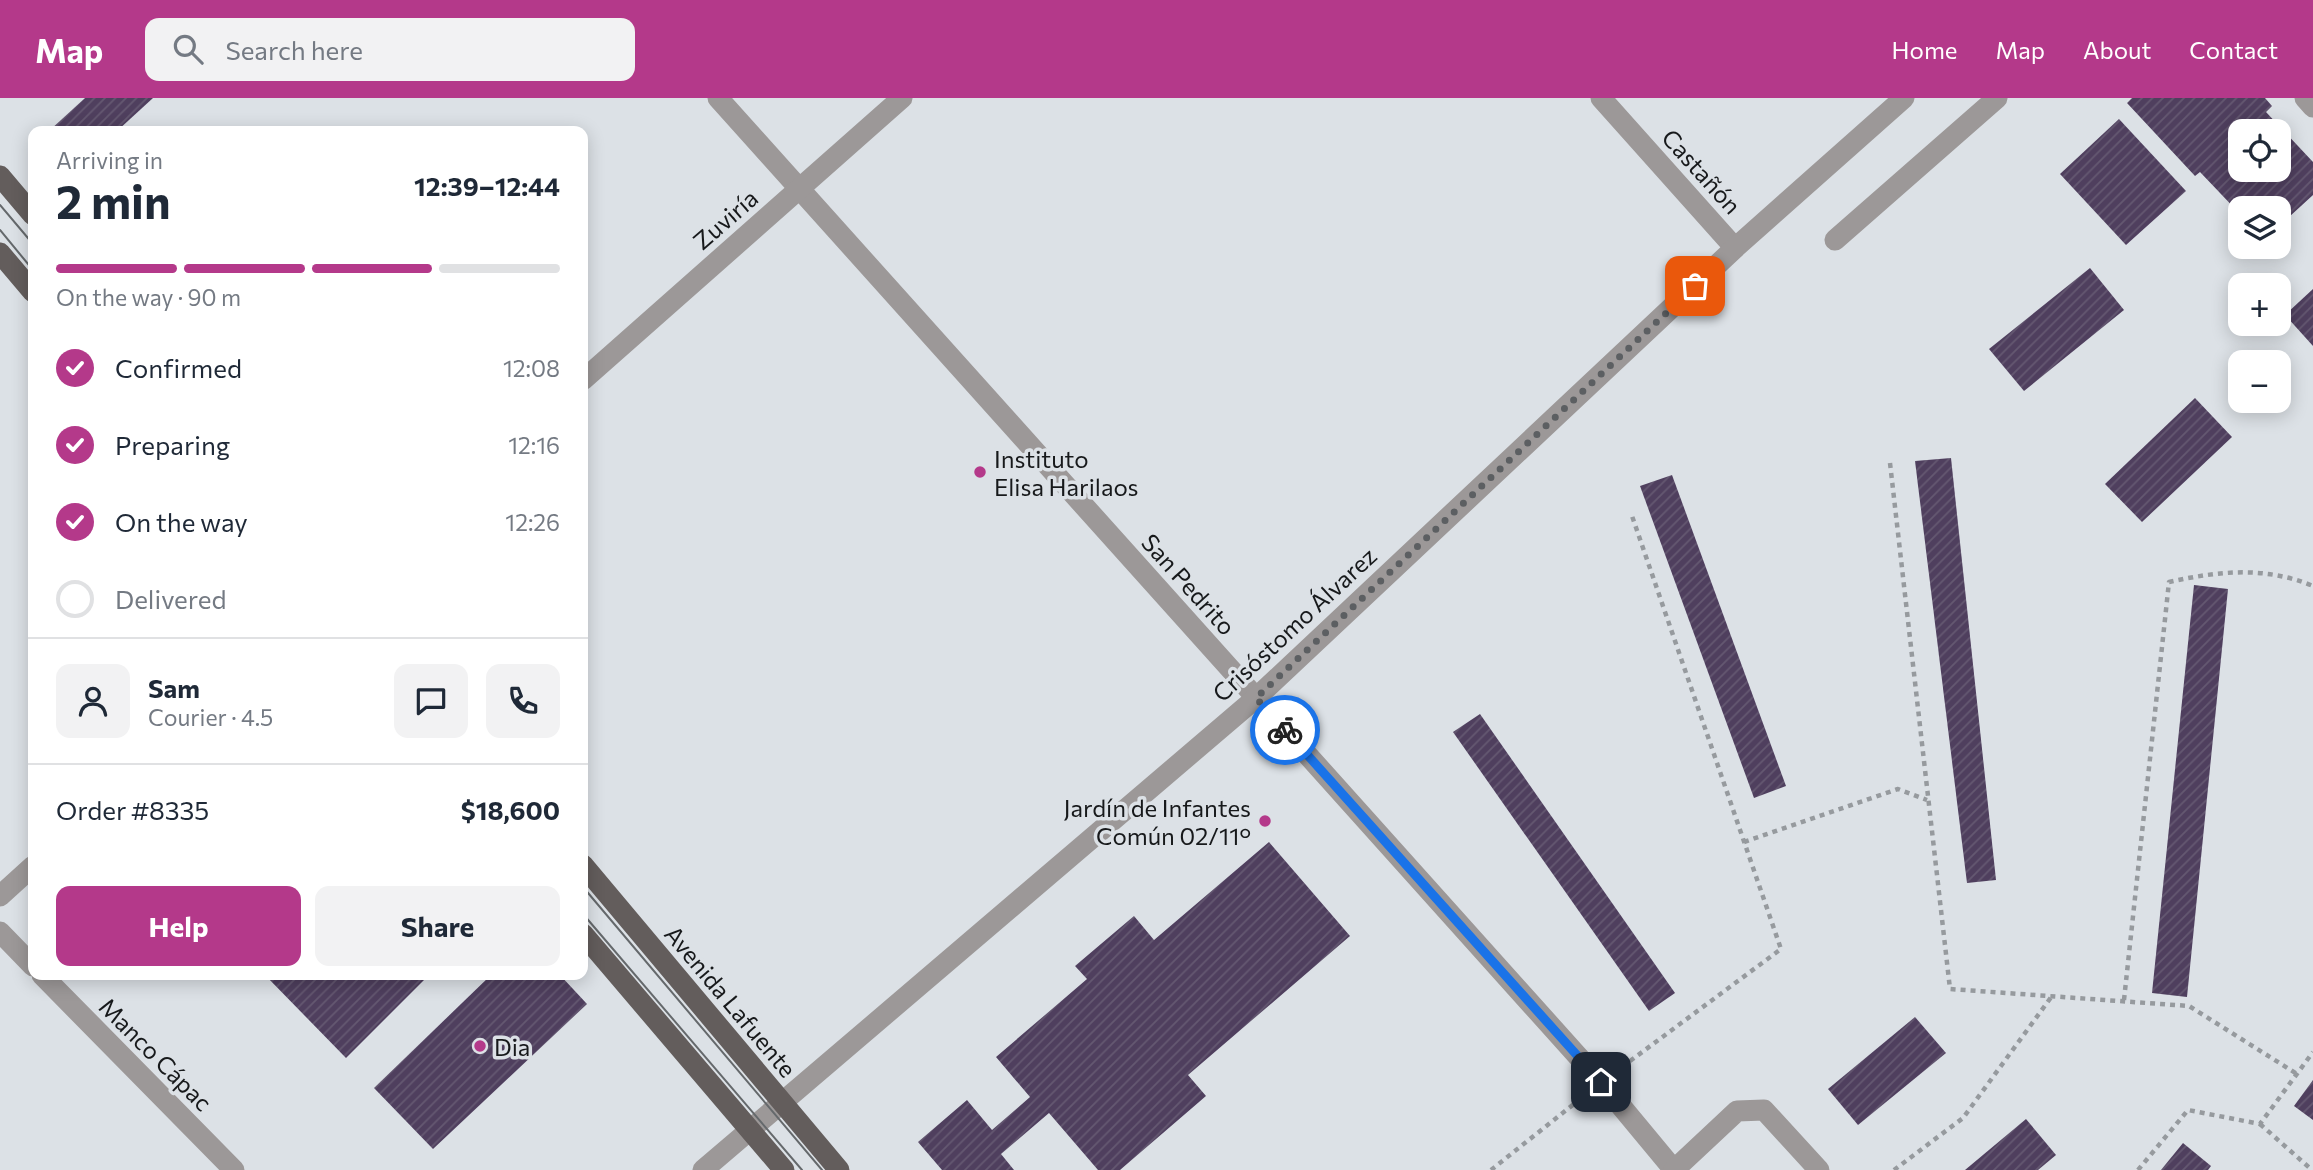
<!DOCTYPE html>
<meta charset="utf-8">
<style>
body{margin:0;font-family:Commissioner,sans-serif;background:#f2f2f3;color:#1f2937;height:100vh;display:flex;flex-direction:column;font-size:26px;white-space:nowrap}
*{box-sizing:border-box;margin:0}
p{font-size:23px;color:#747a83}
.icon{flex:none;width:38px;height:38px;fill:none;stroke:currentColor;stroke-width:2;stroke-linecap:round;stroke-linejoin:round}
.map{position:relative;flex:1;overflow:hidden}
.sheet{position:absolute;left:28px;top:28px;width:560px;height:854px;display:flex;flex-direction:column;background:#fff;border-radius:14px;box-shadow:0 4px 18px #0003}
.sheet>*{flex:none}
.controls{position:absolute;left:2228px;top:21px;display:grid;gap:14px}
.controls a{display:grid;place-items:center;width:63px;height:63px;border-radius:14px;background:#fff;box-shadow:0 4px 18px #0003;font-size:35px}
.pin{position:absolute;display:grid;place-items:center;width:60px;height:60px;color:#fff;margin:-30px;border-radius:14px;box-shadow:0 4px 10px #0006}
.courier{position:absolute;display:grid;place-items:center;width:70px;height:70px;margin:-35px;border:5px solid #1a73e8;border-radius:50%;background:#fff;color:#222;box-shadow:0 2px 9px #0007}
.summary em{font-style:normal;font-weight:700}
.summary div{display:flex;flex-direction:column-reverse}
.summary{display:flex;align-items:center;justify-content:space-between;height:119px;padding:0 28px}
h1{font-size:46px;font-weight:700;line-height:52px}
.bar{display:grid;grid-template-columns:repeat(4,1fr);gap:10px 7px;align-content:center;height:84px;padding:0 28px}
.bar i{height:9px;border-radius:5px;background:#e0e1e3}
.bar .current{background:#b4398a}
.bar p{grid-column:span 4}
.line{display:flex;align-items:center;gap:18px;padding:0 28px;border-top:2px solid #e0e1e3}
.line div{flex:1}
.round{display:grid;place-items:center;flex:none;width:74px;height:74px;border-radius:14px;background:#f2f2f3}
ol{padding:0 28px;list-style:none}
li{display:flex;align-items:center;gap:21px;height:77px}
li p{margin-inline-start:auto}
li .icon{padding:7px;border-radius:50%;background:#b4398a;color:#fff;stroke-width:4}
li:last-child{color:#747a83}
li i{width:38px;height:38px;border:4px solid #e0e1e3;border-radius:50%}
.cta{display:flex;gap:14px;margin-top:auto;padding:14px 28px}
.cta a{flex:1;height:80px;border-radius:14px;background:#b4398a;color:#fff;font-size:28px;font-weight:700;line-height:80px;text-align:center}
.cta a+a{background:#f2f2f3;color:#1f2937}
header{display:flex;align-items:center;gap:42px;box-sizing:border-box;height:98px;padding:0 35px;background:#b4398a;color:#fff}
header strong{font-size:33px}
nav{display:flex;gap:38px;margin-inline-start:auto;font-size:24px}
.search{width:490px;height:63px;background:#f2f2f3;display:flex;align-items:center;gap:18px;box-sizing:border-box;padding:0 24px;border-radius:14px;color:#747a83;font-size:26px}
.map>svg:first-child{display:block}
.building{fill:url(#building-hatch);fill-rule:evenodd}
.lines{fill:none;stroke-linecap:round;stroke-linejoin:round}
.path{stroke:#969a9e;stroke-width:4.5;stroke-dasharray:5 5;stroke-linecap:butt}
.minor{stroke:#9c9898;stroke-width:21}
.major{stroke:#635d5c;stroke-width:21}
.tram{stroke:#65696c;stroke-width:2}
.done{stroke:#5c5f62;stroke-width:7;stroke-dasharray:0 12.6}
.route{stroke:#1a73e8;stroke-width:9}
.poi-dot{fill:#b4398a;stroke:#dce1e6;stroke-width:2.5}
.labels{text-anchor:middle;dominant-baseline:central;stroke-width:7;stroke-linejoin:round;paint-order:stroke}
.street-label{font-size:24px;fill:#17191b;stroke:#dce1e6}
.poi-label{font-size:24px;fill:#17191b;stroke:#dce1e6;text-anchor:start}
</style>
<header>
<strong>Map</strong>
<div class="search"><svg class="icon" aria-label="search" viewBox="0 0 24 24"><circle cx="10" cy="10" r="6"/><path d="M15 15l6 6"/></svg>Search here</div>
<nav><a>Home</a><a>Map</a><a>About</a><a>Contact</a></nav>
</header>
<div class="map">
<svg width="2313" height="1072" viewBox="0 0 2313 1072">
<defs>
<pattern id="building-hatch" width="6" height="6" patternUnits="userSpaceOnUse" patternTransform="scale(1.75)"><rect width="6" height="6" fill="#4f3f5e"/><path d="M-1 1l2-2M0 6l6-6M5 7l2-2" fill="none" stroke="#645871"/></pattern>
</defs>
<rect width="100%" height="100%" fill="#dce1e6"/>
<g class="building">
<polygon points="85,0 153,0 117,33 49,33"/>
<path d="M 2132,0 L 2265,0 L 2272,8 L 2266,14 L 2313,64 L 2313,97 L 2278,129 L 2278,110 L 2240,110 L 2240,116 L 2200,74 L 2195,78 L 2127,5 ZM 2240,33 L 2278,33 L 2278,72 L 2240,72 Z"/>
<polygon points="2119,21 2186,93 2126,147 2060,76"/>
<polygon points="2090,170 2124,212 2024,293 1989,251"/>
<polygon points="2313,191 2313,248 2285,217"/>
<polygon points="2195,300 2232,339 2142,424 2105,386"/>
<polygon points="1951,360 1996,782 1967,785 1915,363"/>
<polygon points="1672,377 1786,688 1754,700 1640,388"/>
<polygon points="2194,487 2228,491 2187,899 2152,895"/>
<polygon points="1480,616 1675,895 1649,913 1453,634"/>
<polygon points="1269,744 1350,838 1188,977 1206,998 1120,1072 1098,1072 1049,1015 1001,1056 1014,1072 942,1072 918,1044 967,1002 992,1032 1030,999 996,959 1087,881 1075,868 1134,818 1154,842"/>
<polygon points="265,877 429,877 346,960"/>
<polygon points="491,877 560,877 587,906 433,1051 374,990"/>
<polygon points="1915,919 1946,955 1858,1027 1828,991"/>
<polygon points="2313,982 2313,1022 2294,1008"/>
<polygon points="2026,1021 2056,1057 2038,1072 1965,1072"/>
<polygon points="2183,1045 2211,1068 2208,1072 2161,1072"/>
</g>
<g class="lines">
<g class="path">
<polyline points="1890,365 1950,891 2189,908 2297,976"/>
<polyline points="1744,744 1898,691 1927,702"/>
<path d="M 2124,902 L 2169,484 C 2219,473 2265,468 2313,488"/>
<polyline points="1622,969 1781,851 1632,418"/>
<polyline points="2260,1026 2312,1072"/>
<polyline points="1491,1072 1579,1002"/>
<polyline points="1894,1072 1963,1020 2052,898"/>
<polyline points="2138,1072 2188,1012 2260,1026 2313,954"/>
</g>
<g class="minor">
<polyline points="718,0 1601,984 1674,1072"/>
<polyline points="1601,0 1735,150"/>
<polyline points="2305,0 2313,9"/>
<polyline points="1835,142 1997,0"/>
<polyline points="583,282 902,0"/>
<polyline points="0,798 33,768"/>
<polyline points="0,834 33,868"/>
<polyline points="42,877 234,1072"/>
<polyline points="703,1072 1256,600 1735,150 1904,0"/>
<polyline points="1674,1072 1737,1013 1764,1012 1819,1072"/>
</g>
<g class="major">
<polyline points="0,78 33,117"/>
<polyline points="0,155 33,194"/>
<polyline points="583,767 839,1072"/>
<polyline points="583,836 784,1072"/>
</g>
<g class="tram">
<polyline points="0,107 33,146"/>
<polyline points="0,132 33,172"/>
<polyline points="583,789 822,1072"/>
<polyline points="583,816 802,1072"/>
</g>
</g>
<g class="lines">
<polyline class="done" points="1285,632 1256,600 1695,188"/>
<polyline class="route" points="1285,632 1601,984"/>
</g>
<g class="poi-dot">
<circle cx="980" cy="374" r="7"/>
<circle cx="1265" cy="723" r="7"/>
<circle cx="480" cy="948" r="7"/>
</g>
<g class="labels">
<g class="street-label">
<text transform="translate(1702 73) rotate(48)">Castañón</text>
<text transform="translate(725 121) rotate(-41)">Zuviría</text>
<text transform="translate(1189 486) rotate(48)">San Pedrito</text>
<text transform="translate(1294 526) rotate(-43)">Crisóstomo Álvarez</text>
<text transform="translate(731 903) rotate(50)">Avenida Lafuente</text>
<text transform="translate(156 956) rotate(45)">Manco Cápac</text>
</g>
<g class="poi-label">
<text x="994" y="360">Instituto<tspan x="994" dy="28">Elisa Harilaos</tspan></text>
<text x="1251" y="709" text-anchor="end">Jardín de Infantes<tspan x="1251" dy="28">Común 02/11°</tspan></text>
<text x="494" y="948">Dia</text>
</g>
</g>
</svg>
<div class="controls">
<a><svg class="icon" aria-label="locate" viewBox="0 0 24 24"><circle cx="12" cy="12" r="6"/><path d="M12 2v4M12 18v4M2 12h4M18 12h4"/></svg></a>
<a><svg class="icon" aria-label="layers" viewBox="0 0 24 24"><path d="M12 4l9 5-9 5-9-5zM3 14l9 5 9-5"/></svg></a>
<a>+</a>
<a>−</a>
</div>
<div class="pin" style="left:1695px;top:188px;background:#ea580c"><svg class="icon" aria-label="bag" viewBox="0 0 24 24"><path d="M5 8h14l-1 12H6zM9 8a3 3 0 0 1 6 0"/></svg></div>
<div class="pin" style="left:1601px;top:984px;background:#1f2937"><svg class="icon" aria-label="home" viewBox="0 0 24 24"><path d="M3 11l9-7 9 7M6 9v11h12V9"/></svg></div>
<div class="courier" style="left:1285px;top:632px"><svg class="icon" aria-label="bike" viewBox="0 0 24 24"><circle cx="6" cy="16" r="4"/><circle cx="18" cy="16" r="4"/><path d="M6 16l4-8h5l3 8M10 8l3 8H6M13 5h3"/></svg></div>
<section class="sheet">
<div class="summary"><div><h1>2 min</h1><p>Arriving in</p></div><em>12:39–12:44</em></div>
<div class="bar"><i class="current"></i><i class="current"></i><i class="current"></i><i></i><p>On the way · 90 m</p></div>
<ol>
<li><svg class="icon" aria-label="check" viewBox="0 0 24 24"><path d="M5 12l5 5 9-10"/></svg>Confirmed<p>12:08</p></li>
<li><svg class="icon" aria-label="check" viewBox="0 0 24 24"><path d="M5 12l5 5 9-10"/></svg>Preparing<p>12:16</p></li>
<li><svg class="icon" aria-label="check" viewBox="0 0 24 24"><path d="M5 12l5 5 9-10"/></svg>On the way<p>12:26</p></li>
<li><i></i>Delivered</li>
</ol>
<div class="line" style="height:126px"><a class="round"><svg class="icon" aria-label="person" viewBox="0 0 24 24"><circle cx="12" cy="8" r="4"/><path d="M4 21q1-7 8-7t8 7"/></svg></a><div><b>Sam</b><p>Courier · 4.5</p></div><a class="round"><svg class="icon" aria-label="chat" viewBox="0 0 24 24"><path d="M4 5h16v11H9l-5 4z"/></svg></a><a class="round"><svg class="icon" aria-label="phone" viewBox="0 0 24 24"><path d="M5 4h4l2 5-3 2q2 4 5 5l2-3 5 2v4C11 20 4 13 5 4z"/></svg></a></div>
<div class="line" style="height:91px"><div>Order #8335</div><b>$18,600</b></div>
<div class="cta"><a>Help</a><a>Share</a></div>
</section>
</div>
